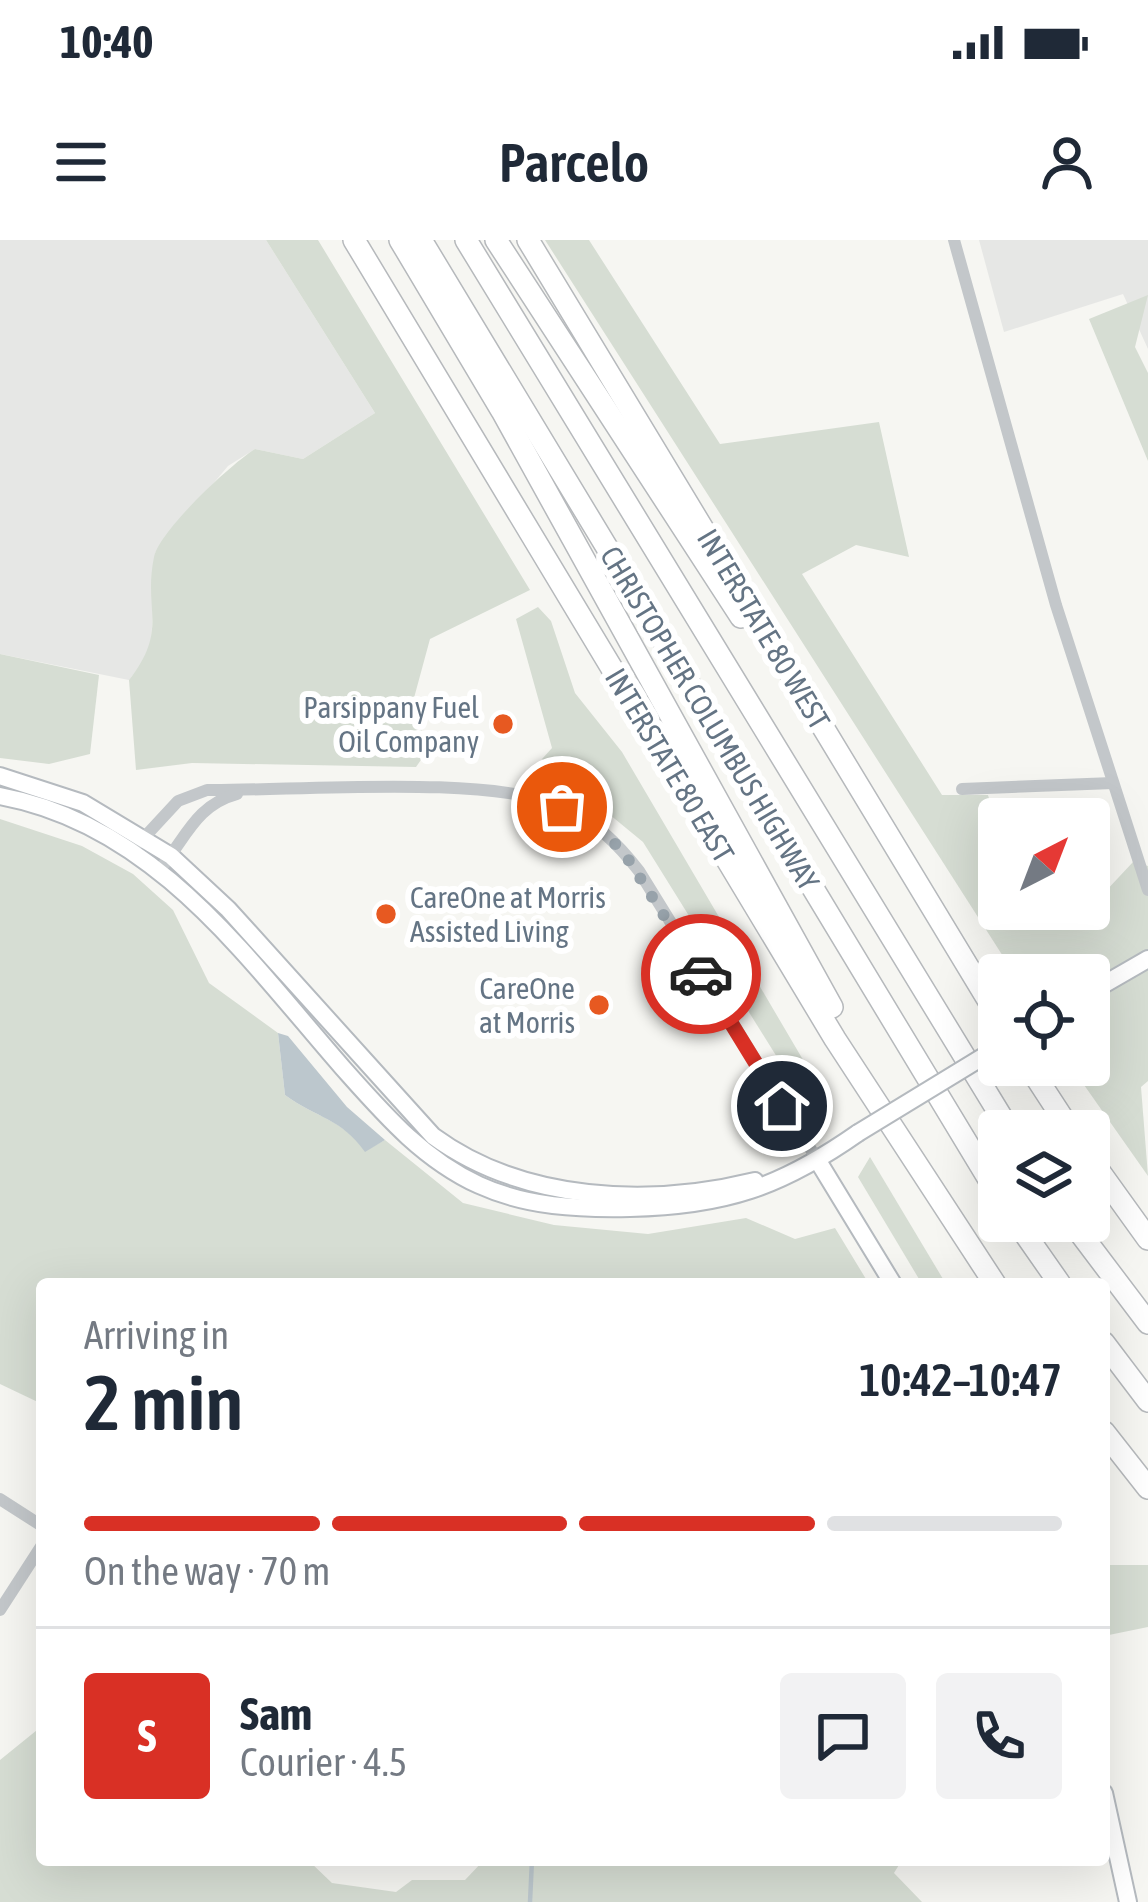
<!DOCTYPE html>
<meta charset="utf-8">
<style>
body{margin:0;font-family:"Asap Condensed",sans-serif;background:#f2f2f3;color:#1f2937;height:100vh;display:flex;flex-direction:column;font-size:45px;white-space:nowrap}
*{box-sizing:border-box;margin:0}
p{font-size:39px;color:#747a83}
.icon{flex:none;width:66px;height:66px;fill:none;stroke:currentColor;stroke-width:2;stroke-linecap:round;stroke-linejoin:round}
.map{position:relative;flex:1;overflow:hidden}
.drawer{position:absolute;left:36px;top:1038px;width:1074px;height:588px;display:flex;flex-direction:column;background:#fff;border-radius:12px;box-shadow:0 12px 48px #0002}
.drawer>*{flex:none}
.needle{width:78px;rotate:42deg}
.controls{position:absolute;left:978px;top:558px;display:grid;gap:24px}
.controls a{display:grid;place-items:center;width:132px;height:132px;border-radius:12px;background:#fff;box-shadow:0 12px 48px #0002;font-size:60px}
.pin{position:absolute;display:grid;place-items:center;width:102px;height:102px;color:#fff;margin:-51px;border:6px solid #fff;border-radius:50%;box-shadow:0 3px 12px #0007}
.courier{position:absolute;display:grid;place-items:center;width:120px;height:120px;margin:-60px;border:9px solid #d93025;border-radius:50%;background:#fff;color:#222;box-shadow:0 3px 15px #0007}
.summary em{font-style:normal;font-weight:600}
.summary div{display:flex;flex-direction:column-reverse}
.summary{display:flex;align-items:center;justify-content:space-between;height:204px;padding:0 48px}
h1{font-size:78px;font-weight:600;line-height:90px}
.bar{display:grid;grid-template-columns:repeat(4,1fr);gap:18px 12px;align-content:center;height:144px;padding:0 48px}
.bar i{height:15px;border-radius:9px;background:#e0e1e3}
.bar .active{background:#d93025}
.bar p{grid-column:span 4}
.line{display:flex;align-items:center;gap:30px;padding:0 48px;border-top:3px solid #e0e1e3}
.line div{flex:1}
.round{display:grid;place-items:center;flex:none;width:126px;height:126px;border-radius:12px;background:#f2f2f3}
.status{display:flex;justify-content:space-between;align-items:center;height:84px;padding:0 60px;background:#fff;direction:ltr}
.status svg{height:33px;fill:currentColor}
header{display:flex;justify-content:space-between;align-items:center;height:156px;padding:0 48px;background:#fff;font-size:54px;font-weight:600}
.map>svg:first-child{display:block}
.built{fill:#e6e7e5}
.green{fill:#d6ddd3}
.water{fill:#bcc7cd}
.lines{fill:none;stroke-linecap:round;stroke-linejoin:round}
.stream{stroke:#bcc7cd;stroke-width:4.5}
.secondary-casing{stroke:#b5babf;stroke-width:20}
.highway-casing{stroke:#b6b9bc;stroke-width:24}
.street{stroke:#c3c7ca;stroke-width:12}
.secondary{stroke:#fff;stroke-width:16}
.highway{stroke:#fff;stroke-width:21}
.secondary-bridge-casing{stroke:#b5babf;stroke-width:20;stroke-linecap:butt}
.secondary-bridge{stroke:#fff;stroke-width:16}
.done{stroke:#97a2aa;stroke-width:12;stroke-dasharray:0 21.6}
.route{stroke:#d93025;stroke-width:15}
.poi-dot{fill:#e75921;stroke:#fff;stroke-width:4.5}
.labels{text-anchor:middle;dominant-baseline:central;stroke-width:12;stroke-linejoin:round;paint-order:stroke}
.street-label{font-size:30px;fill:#647484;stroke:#fff}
.poi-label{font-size:30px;fill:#647484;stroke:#fff;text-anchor:end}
</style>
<div class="status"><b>10:40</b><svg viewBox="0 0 49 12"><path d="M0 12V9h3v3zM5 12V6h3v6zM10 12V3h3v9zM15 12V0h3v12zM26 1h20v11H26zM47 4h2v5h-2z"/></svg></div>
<header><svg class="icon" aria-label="menu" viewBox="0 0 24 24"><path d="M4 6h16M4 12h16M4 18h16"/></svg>Parcelo<svg class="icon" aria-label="person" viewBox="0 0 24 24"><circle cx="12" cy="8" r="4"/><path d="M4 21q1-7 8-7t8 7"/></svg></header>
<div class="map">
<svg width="1148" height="1662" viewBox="0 0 1148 1662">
<rect width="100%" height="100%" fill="#f6f6f2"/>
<g class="built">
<polygon points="0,0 266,0 375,173 303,219 255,209 228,226 155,313 151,412 129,440 0,414"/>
<polygon points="979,0 1148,0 1148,109 1123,54 1004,92"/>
</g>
<g class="green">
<path d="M 266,0 L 318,0 L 530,350 L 430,399 L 411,469 L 430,507 L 416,527 L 192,523 L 136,530 L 129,440 C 169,389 143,371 154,317 C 160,290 231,224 255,209 L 303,219 L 375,173 Z"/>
<polygon points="545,0 589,0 720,204 879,182 909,317 856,305 802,334 942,555 988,555 999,593 999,669 1089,669 1133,622 1148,626 1148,841 1141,847 1148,936 1070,825 1089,825 1089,735 1015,735"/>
<polygon points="1148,55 1135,107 1148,133 1148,221 1089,79"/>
<polygon points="538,367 551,381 575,453 622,512 829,864 813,875 643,602 542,519 552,508 516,379"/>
<polygon points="0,414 99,435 90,514 49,524 0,518"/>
<path d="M 0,579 L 82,606 L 133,634 L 173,670 L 209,743 L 278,793 L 285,855 C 318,879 341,878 365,911 L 385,900 L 463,963 L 554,985 L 648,994 L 746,978 L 795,999 L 835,988 L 869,1044 L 42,1044 L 42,1164 L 0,1144 Z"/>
<polygon points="870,917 946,1044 922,1044 858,937"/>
<polygon points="1104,1317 1106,1325 1148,1325 1148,1387 1104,1396"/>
<polygon points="42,1486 42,1620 308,1620 332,1643 396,1652 412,1640 465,1640 484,1620 902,1620 894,1633 922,1662 0,1662 0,1520"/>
</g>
<path class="water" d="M 278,793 L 288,796 L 347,867 L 385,900 L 365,912 C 341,878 318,879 285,855 Z"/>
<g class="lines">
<polyline class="stream" points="530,1662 532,1620"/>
<defs>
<g id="secondary">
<path d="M 0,536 L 83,563 L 171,616 L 228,669 L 433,896 C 523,962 649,967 755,941"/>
<path d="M 0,556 C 154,584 246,717 342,827 C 383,873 422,919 479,945 C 527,967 578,969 630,968 C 725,966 781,947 858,893"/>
<polyline points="1089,753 1148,719"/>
<polyline points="818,921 893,1044"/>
<polyline points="1104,1553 1128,1662"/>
</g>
<g id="highway">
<polyline points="354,0 835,799 995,1044"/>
<polyline points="400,0 502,171 832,767"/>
<polyline points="421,0 999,956"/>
<polyline points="466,0 1010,891"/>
<polyline points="496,0 741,377"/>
<polyline points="528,0 999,778"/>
<polyline points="1028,825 1071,891"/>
<polyline points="1089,917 1148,999"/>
<polyline points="1016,981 1060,1044"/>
<polyline points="1071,981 1148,1083"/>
<polyline points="1104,1103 1148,1161"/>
<polyline points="1104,1192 1148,1248"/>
</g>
</defs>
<use href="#secondary" class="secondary-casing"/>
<use href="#highway" class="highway-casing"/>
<g class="street">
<polyline points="954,0 1056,365 1148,650"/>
<polyline points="962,549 1113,543"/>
<path d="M 140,602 L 178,561 L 207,550 C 295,551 489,534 563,567 C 595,581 618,604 639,631 L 818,921"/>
<path d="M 160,629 C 186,598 196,565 237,554"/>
<polyline points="0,1259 42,1286"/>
<polyline points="0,1370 42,1305"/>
</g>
<use href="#secondary" class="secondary"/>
<use href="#highway" class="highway"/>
<defs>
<polyline id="secondary-bridge" points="858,893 999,807"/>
</defs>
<use href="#secondary-bridge" class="secondary-bridge-casing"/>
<use href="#secondary-bridge" class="secondary-bridge"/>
</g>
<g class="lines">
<polyline class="done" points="562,567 621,608 701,734"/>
<polyline class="route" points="701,734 782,866"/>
</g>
<g class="poi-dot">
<circle cx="503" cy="484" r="12"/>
<circle cx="386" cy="674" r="12"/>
<circle cx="599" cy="765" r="12"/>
</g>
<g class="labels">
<g class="street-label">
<text transform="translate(764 389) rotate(59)">INTERSTATE 80 WEST</text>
<text transform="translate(710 478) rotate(59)">CHRISTOPHER COLUMBUS HIGHWAY</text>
<text transform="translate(670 525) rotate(59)">INTERSTATE 80 EAST</text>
</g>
<g class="poi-label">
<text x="479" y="467">Parsippany Fuel<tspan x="479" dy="34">Oil Company</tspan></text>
<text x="410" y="657" text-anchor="start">CareOne at Morris<tspan x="410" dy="34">Assisted Living</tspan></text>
<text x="575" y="748">CareOne<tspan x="575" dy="34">at Morris</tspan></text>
</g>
</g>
</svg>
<div class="controls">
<a><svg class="needle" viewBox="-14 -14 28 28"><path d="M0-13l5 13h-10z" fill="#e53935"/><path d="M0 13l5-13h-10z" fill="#747a83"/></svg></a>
<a><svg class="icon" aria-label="locate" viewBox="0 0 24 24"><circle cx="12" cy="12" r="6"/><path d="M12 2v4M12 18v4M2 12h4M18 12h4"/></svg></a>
<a><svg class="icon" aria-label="layers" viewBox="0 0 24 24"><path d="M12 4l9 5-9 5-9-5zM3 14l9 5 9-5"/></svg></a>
</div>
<div class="pin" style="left:562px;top:567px;background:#ea580c"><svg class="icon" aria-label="bag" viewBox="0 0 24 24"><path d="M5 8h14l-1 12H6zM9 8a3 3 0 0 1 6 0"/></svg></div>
<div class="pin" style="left:782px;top:866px;background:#1f2937"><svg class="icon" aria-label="home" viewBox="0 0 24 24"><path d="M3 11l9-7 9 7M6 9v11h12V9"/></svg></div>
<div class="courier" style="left:701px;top:734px"><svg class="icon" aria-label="car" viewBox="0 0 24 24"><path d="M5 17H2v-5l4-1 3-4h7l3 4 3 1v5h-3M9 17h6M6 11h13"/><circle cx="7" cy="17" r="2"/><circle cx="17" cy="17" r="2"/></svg></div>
<section class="drawer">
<div class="summary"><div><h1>2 min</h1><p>Arriving in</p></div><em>10:42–10:47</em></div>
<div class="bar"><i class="active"></i><i class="active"></i><i class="active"></i><i></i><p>On the way · 70 m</p></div>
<div class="line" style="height:216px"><b class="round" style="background:#d93025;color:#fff">S</b><div><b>Sam</b><p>Courier · 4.5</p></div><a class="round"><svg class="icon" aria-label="chat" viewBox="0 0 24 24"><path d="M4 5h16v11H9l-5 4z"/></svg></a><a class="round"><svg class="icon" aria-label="phone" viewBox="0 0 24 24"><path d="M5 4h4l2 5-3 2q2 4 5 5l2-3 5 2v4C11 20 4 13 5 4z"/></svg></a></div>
</section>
</div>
